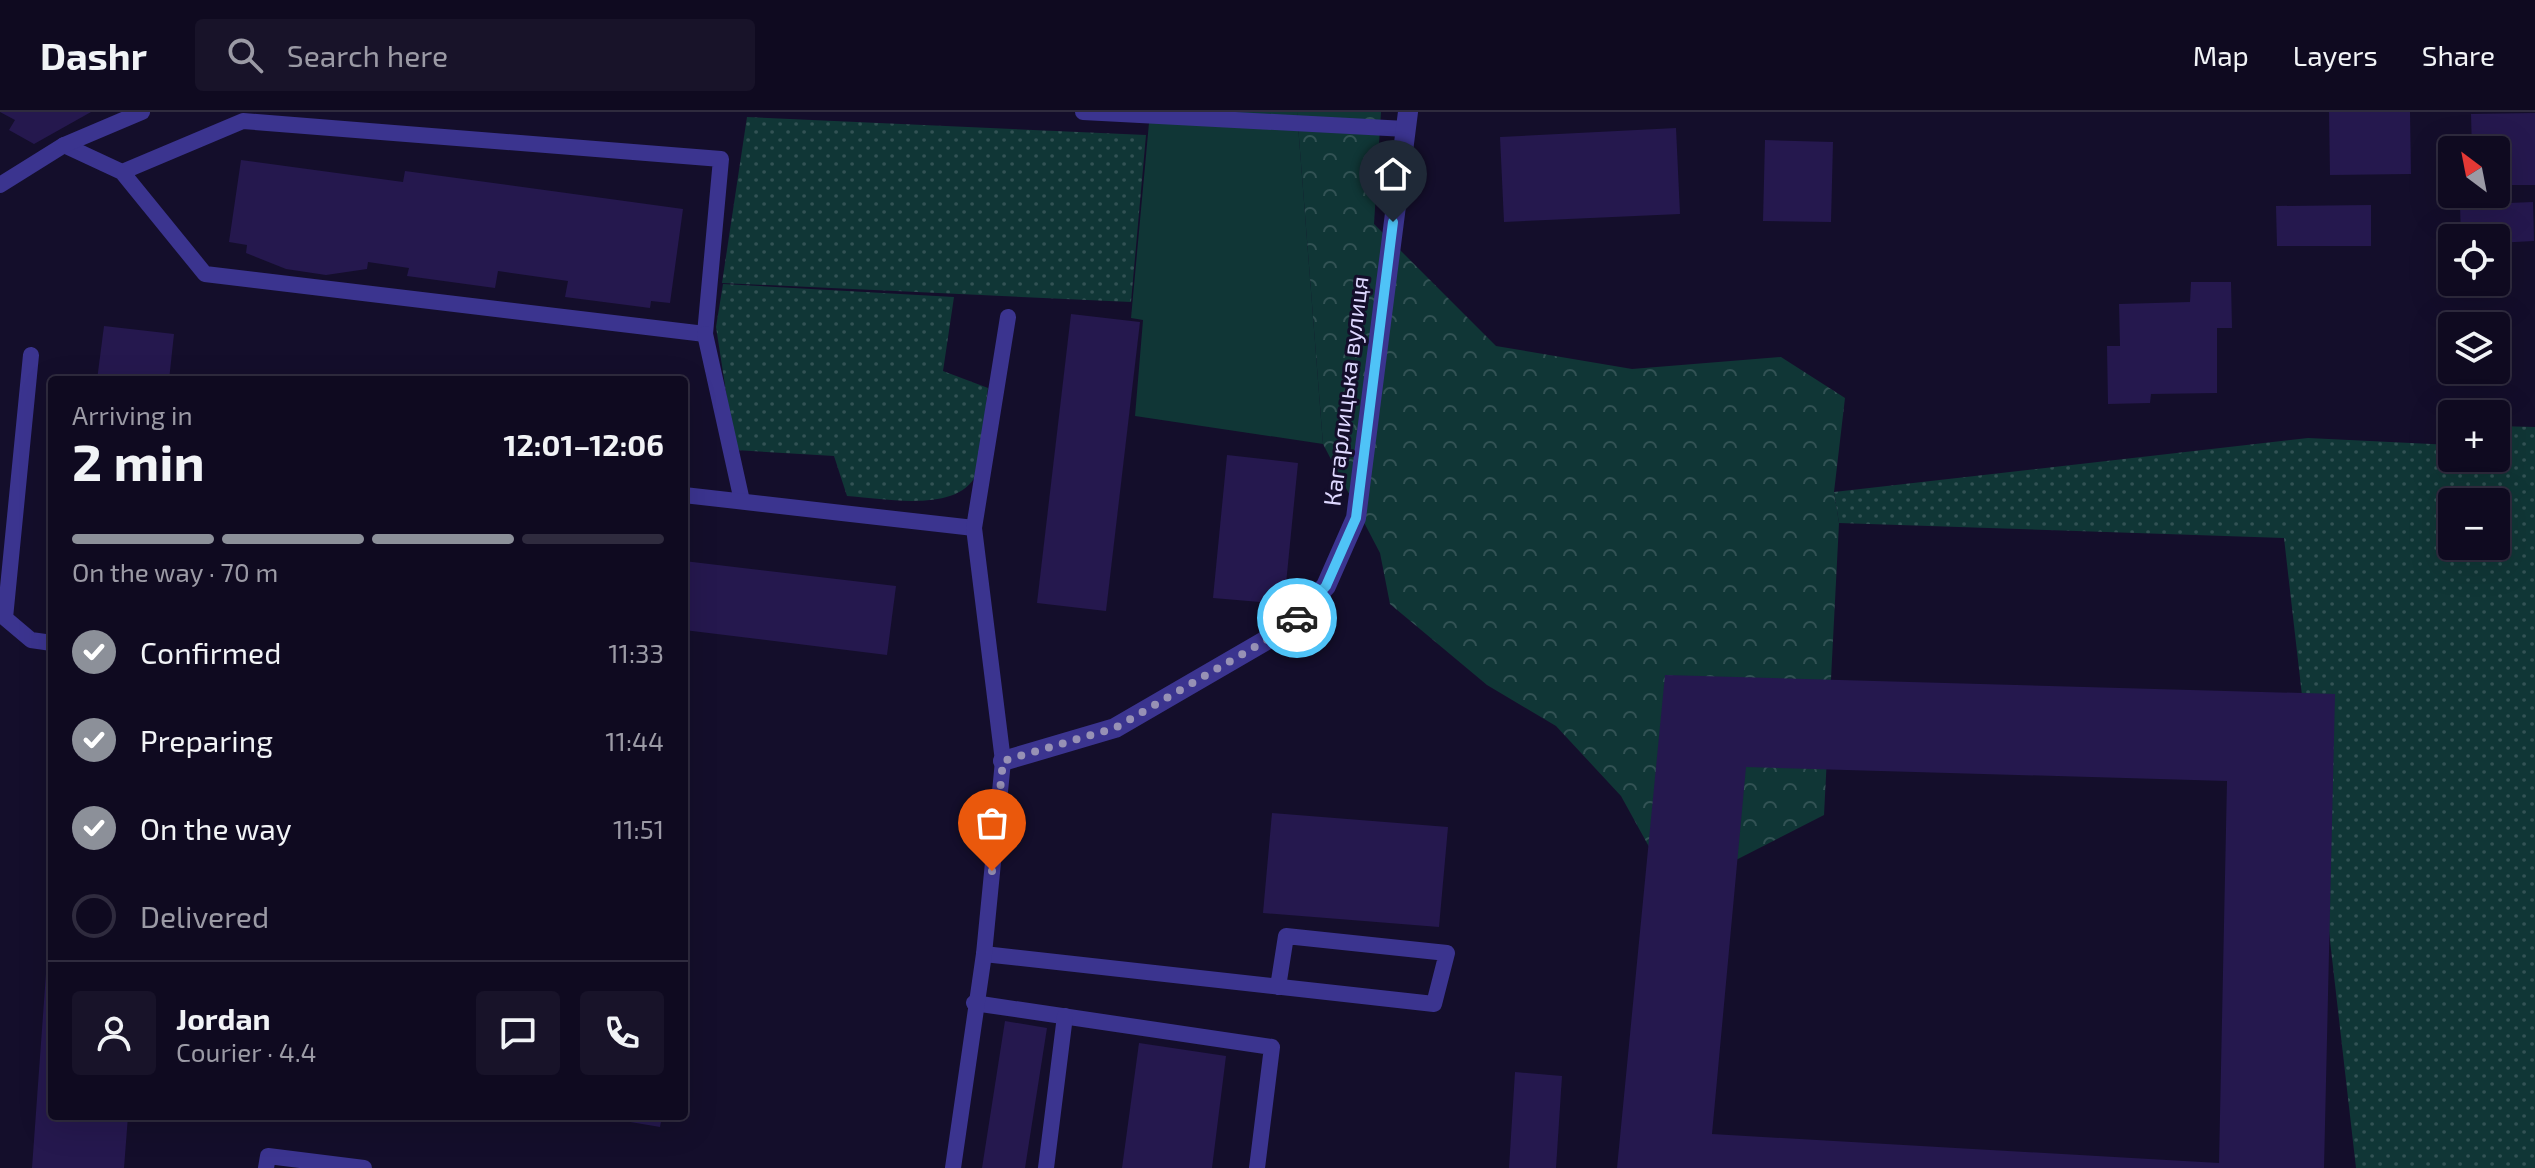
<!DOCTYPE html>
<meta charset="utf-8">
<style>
body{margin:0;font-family:"Exo 2",sans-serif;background:#181329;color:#f1f3f6;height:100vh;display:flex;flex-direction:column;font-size:30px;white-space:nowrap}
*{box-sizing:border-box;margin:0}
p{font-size:26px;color:#9b9aa5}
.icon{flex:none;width:44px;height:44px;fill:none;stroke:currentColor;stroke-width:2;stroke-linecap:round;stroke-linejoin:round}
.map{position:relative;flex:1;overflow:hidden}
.panel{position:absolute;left:48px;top:264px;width:640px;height:744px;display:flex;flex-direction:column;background:#0f0a20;border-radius:8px;box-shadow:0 8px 32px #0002,0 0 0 2px #2f2b3e}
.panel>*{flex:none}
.needle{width:52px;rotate:328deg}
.tools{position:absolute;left:2438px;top:24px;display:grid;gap:16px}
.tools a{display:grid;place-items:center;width:72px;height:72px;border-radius:8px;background:#0f0a20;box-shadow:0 8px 32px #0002,0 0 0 2px #2f2b3e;font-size:40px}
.pin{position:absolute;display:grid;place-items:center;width:68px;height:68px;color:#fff;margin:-82px -34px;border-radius:50% 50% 50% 0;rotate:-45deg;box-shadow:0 0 8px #0007}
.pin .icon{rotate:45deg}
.courier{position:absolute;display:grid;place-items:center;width:80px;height:80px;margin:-40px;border:6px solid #4fc3f7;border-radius:50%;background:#fff;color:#222;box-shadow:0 2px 10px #0007}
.head em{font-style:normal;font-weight:700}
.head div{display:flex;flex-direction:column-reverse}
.head{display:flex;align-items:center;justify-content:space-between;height:136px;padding:0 24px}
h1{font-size:52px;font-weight:700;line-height:60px}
.bar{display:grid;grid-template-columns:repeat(4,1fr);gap:12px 8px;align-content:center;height:96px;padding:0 24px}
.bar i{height:10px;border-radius:6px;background:#2f2b3e}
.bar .active{background:#8c9099}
.bar p{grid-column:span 4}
.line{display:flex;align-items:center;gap:20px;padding:0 24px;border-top:2px solid #2f2b3e}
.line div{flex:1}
.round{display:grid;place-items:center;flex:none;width:84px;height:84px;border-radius:8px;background:#181329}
ol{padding:0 24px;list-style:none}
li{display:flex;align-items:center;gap:24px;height:88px}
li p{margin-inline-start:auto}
li .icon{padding:8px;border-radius:50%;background:#8c9099;color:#fff;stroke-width:4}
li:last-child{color:#9b9aa5}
li i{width:44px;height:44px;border:4px solid #2f2b3e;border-radius:50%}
header{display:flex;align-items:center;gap:48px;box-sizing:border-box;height:112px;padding:0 40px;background:#0f0a20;border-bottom:2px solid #2f2b3e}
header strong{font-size:38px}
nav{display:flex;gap:44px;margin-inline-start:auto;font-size:28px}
.search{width:560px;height:72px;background:#181329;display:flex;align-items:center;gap:20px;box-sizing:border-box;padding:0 28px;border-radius:8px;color:#9b9aa5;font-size:30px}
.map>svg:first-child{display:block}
.grass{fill:#103636}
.forest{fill:url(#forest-crowns)}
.park{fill:url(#park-dots);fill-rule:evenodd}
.building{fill:#25184e;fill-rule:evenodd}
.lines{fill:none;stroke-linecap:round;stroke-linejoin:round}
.lane{stroke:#3b348f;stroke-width:16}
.street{stroke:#3b348f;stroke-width:20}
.done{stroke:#9791b5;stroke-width:8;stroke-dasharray:0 14.4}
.route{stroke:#4fc3f7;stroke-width:10}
.labels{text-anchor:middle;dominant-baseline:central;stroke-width:6;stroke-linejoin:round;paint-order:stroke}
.street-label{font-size:24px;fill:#ded8ff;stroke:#140e2b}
</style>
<header>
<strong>Dashr</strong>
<div class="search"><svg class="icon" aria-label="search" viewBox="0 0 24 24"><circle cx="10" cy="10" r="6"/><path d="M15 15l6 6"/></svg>Search here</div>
<nav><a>Map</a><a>Layers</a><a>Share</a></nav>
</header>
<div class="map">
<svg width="2535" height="1056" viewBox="0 0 2535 1056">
<defs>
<pattern id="forest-crowns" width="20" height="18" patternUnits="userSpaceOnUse" patternTransform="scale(2)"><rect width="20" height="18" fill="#103636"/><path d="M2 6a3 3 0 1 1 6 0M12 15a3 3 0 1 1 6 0" fill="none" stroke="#325254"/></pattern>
<pattern id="park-dots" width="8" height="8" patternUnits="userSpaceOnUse" patternTransform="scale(2)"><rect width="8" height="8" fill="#103636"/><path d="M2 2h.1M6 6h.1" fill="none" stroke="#325254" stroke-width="1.8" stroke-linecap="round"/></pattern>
</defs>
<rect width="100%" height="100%" fill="#140e2b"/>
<polygon class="grass" points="1150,0 1297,0 1323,332 1135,304 1143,208 1131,206"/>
<polygon class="forest" points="1297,0 1381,0 1374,112 1496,234 1632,257 1781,245 1845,286 1834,380 1839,411 1824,703 1734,749 1653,742 1621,684 1556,614 1487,573 1390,492 1380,441 1323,332"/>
<g class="park">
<polygon points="747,5 1146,23 1131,190 722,171"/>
<path d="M 723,172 L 954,185 L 943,259 L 988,276 C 985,295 983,349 976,363 C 957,402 882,386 847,384 L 834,344 L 735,338 L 716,215 Z"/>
<path d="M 2496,314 L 2535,315 L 2535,1056 L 2356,1056 L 2284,426 L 1839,411 L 1834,380 L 2308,326 L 2452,333 L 2452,346 L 2496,346 ZM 2452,390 L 2496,390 L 2496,434 L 2452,434 Z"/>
</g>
<g class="building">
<polygon points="0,0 91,0 34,32 9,18 15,8"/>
<polygon points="2329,0 2410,0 2411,62 2330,63"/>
<polygon points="2535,1 2535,73 2496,73 2496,38 2472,38 2471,2"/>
<polygon points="1676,16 1680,102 1504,110 1500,25"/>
<polygon points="1765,28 1833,30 1831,110 1763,109"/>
<polygon points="241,48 403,70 405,59 683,97 670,191 651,189 650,196 565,185 568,169 498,159 495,176 407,164 409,156 368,150 367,157 326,163 286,157 246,141 247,133 229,130"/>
<polygon points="2533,90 2534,129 2496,131 2496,126 2461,126 2460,93"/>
<polygon points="2371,93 2371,134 2277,134 2276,94"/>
<polygon points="2191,170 2231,170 2232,216 2217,216 2217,281 2151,282 2150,291 2108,292 2107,234 2120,234 2119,192 2190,190"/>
<polygon points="1071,202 1140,210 1106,499 1037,491"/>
<polygon points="104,214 174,222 169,268 97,268"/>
<polygon points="1227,343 1298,351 1284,492 1213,486"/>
<polygon points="684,449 896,474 887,543 684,518"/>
<path d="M 1665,563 L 2335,582 L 2324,1056 L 1617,1056 ZM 1746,655 L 2227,669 L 2219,1051 L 1712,1022 Z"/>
<polygon points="1272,701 1448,715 1439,815 1263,801"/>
<polygon points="50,806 52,1004 128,1004 124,1056 32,1056"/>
<polygon points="1005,909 1047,916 1025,1056 982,1056"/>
<polygon points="1139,931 1226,944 1212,1056 1122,1056"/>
<polygon points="1515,960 1562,964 1556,1056 1509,1056"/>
<polygon points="595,1004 662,1004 660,1015"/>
</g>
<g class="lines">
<g class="lane">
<polyline points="1083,0 1406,17"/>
<polyline points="64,33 122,60 205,162 705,222 721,47 243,9 122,60"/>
<polyline points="0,73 64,33 142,0"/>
<polyline points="705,222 742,389"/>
<polyline points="31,243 5,506 31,528 52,531"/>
<polyline points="684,383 974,416"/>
<polyline points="984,842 1434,892 1447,841 1286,824 1278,875"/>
<polyline points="974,891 1272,935 1257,1056"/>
<polyline points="266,1056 268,1044 364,1056"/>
<polyline points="953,1056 984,842 1003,649 974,416 1008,205"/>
<polyline points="1046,1056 1065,904"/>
</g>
<polyline class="street" points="1003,649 1115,616 1289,515 1326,474 1356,406 1408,0"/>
</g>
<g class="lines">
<polyline class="done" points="992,759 1003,649 1115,616 1289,515 1297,506"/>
<polyline class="route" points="1297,506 1326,474 1356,406 1393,110"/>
</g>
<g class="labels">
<g class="street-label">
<text transform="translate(1345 279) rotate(-83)">Кагарлицька вулиця</text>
</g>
</g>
</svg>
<div class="tools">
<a><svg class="needle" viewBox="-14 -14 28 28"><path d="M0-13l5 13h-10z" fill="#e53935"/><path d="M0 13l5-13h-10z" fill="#9b9aa5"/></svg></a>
<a><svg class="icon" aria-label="locate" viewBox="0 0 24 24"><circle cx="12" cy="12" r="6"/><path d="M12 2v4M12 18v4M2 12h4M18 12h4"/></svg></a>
<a><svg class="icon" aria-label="layers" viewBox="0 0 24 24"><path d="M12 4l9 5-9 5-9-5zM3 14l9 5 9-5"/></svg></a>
<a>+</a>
<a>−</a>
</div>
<div class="pin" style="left:992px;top:759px;background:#ea580c"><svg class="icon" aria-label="bag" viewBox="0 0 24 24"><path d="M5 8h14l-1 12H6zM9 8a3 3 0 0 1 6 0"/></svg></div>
<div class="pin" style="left:1393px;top:110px;background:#1f2937"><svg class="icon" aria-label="home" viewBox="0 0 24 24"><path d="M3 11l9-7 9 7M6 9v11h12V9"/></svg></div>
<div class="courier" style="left:1297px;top:506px"><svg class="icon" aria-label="car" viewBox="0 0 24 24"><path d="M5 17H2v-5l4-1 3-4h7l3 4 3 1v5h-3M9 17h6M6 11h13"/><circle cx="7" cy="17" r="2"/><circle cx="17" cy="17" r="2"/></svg></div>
<section class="panel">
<div class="head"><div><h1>2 min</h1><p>Arriving in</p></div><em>12:01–12:06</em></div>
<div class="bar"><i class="active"></i><i class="active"></i><i class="active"></i><i></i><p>On the way · 70 m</p></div>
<ol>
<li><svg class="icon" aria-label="check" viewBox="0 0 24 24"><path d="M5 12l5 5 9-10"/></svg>Confirmed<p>11:33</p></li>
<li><svg class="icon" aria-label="check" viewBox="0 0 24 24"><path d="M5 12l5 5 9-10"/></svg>Preparing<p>11:44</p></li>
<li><svg class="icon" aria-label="check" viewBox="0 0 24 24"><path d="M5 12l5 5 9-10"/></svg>On the way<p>11:51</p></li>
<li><i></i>Delivered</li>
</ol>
<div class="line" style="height:144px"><a class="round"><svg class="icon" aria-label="person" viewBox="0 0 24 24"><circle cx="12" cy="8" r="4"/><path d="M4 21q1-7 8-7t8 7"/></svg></a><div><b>Jordan</b><p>Courier · 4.4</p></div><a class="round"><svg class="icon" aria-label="chat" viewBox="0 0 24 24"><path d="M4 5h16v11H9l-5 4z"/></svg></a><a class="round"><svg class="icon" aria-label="phone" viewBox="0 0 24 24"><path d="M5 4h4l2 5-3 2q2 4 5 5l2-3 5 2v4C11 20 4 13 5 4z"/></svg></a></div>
</section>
</div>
